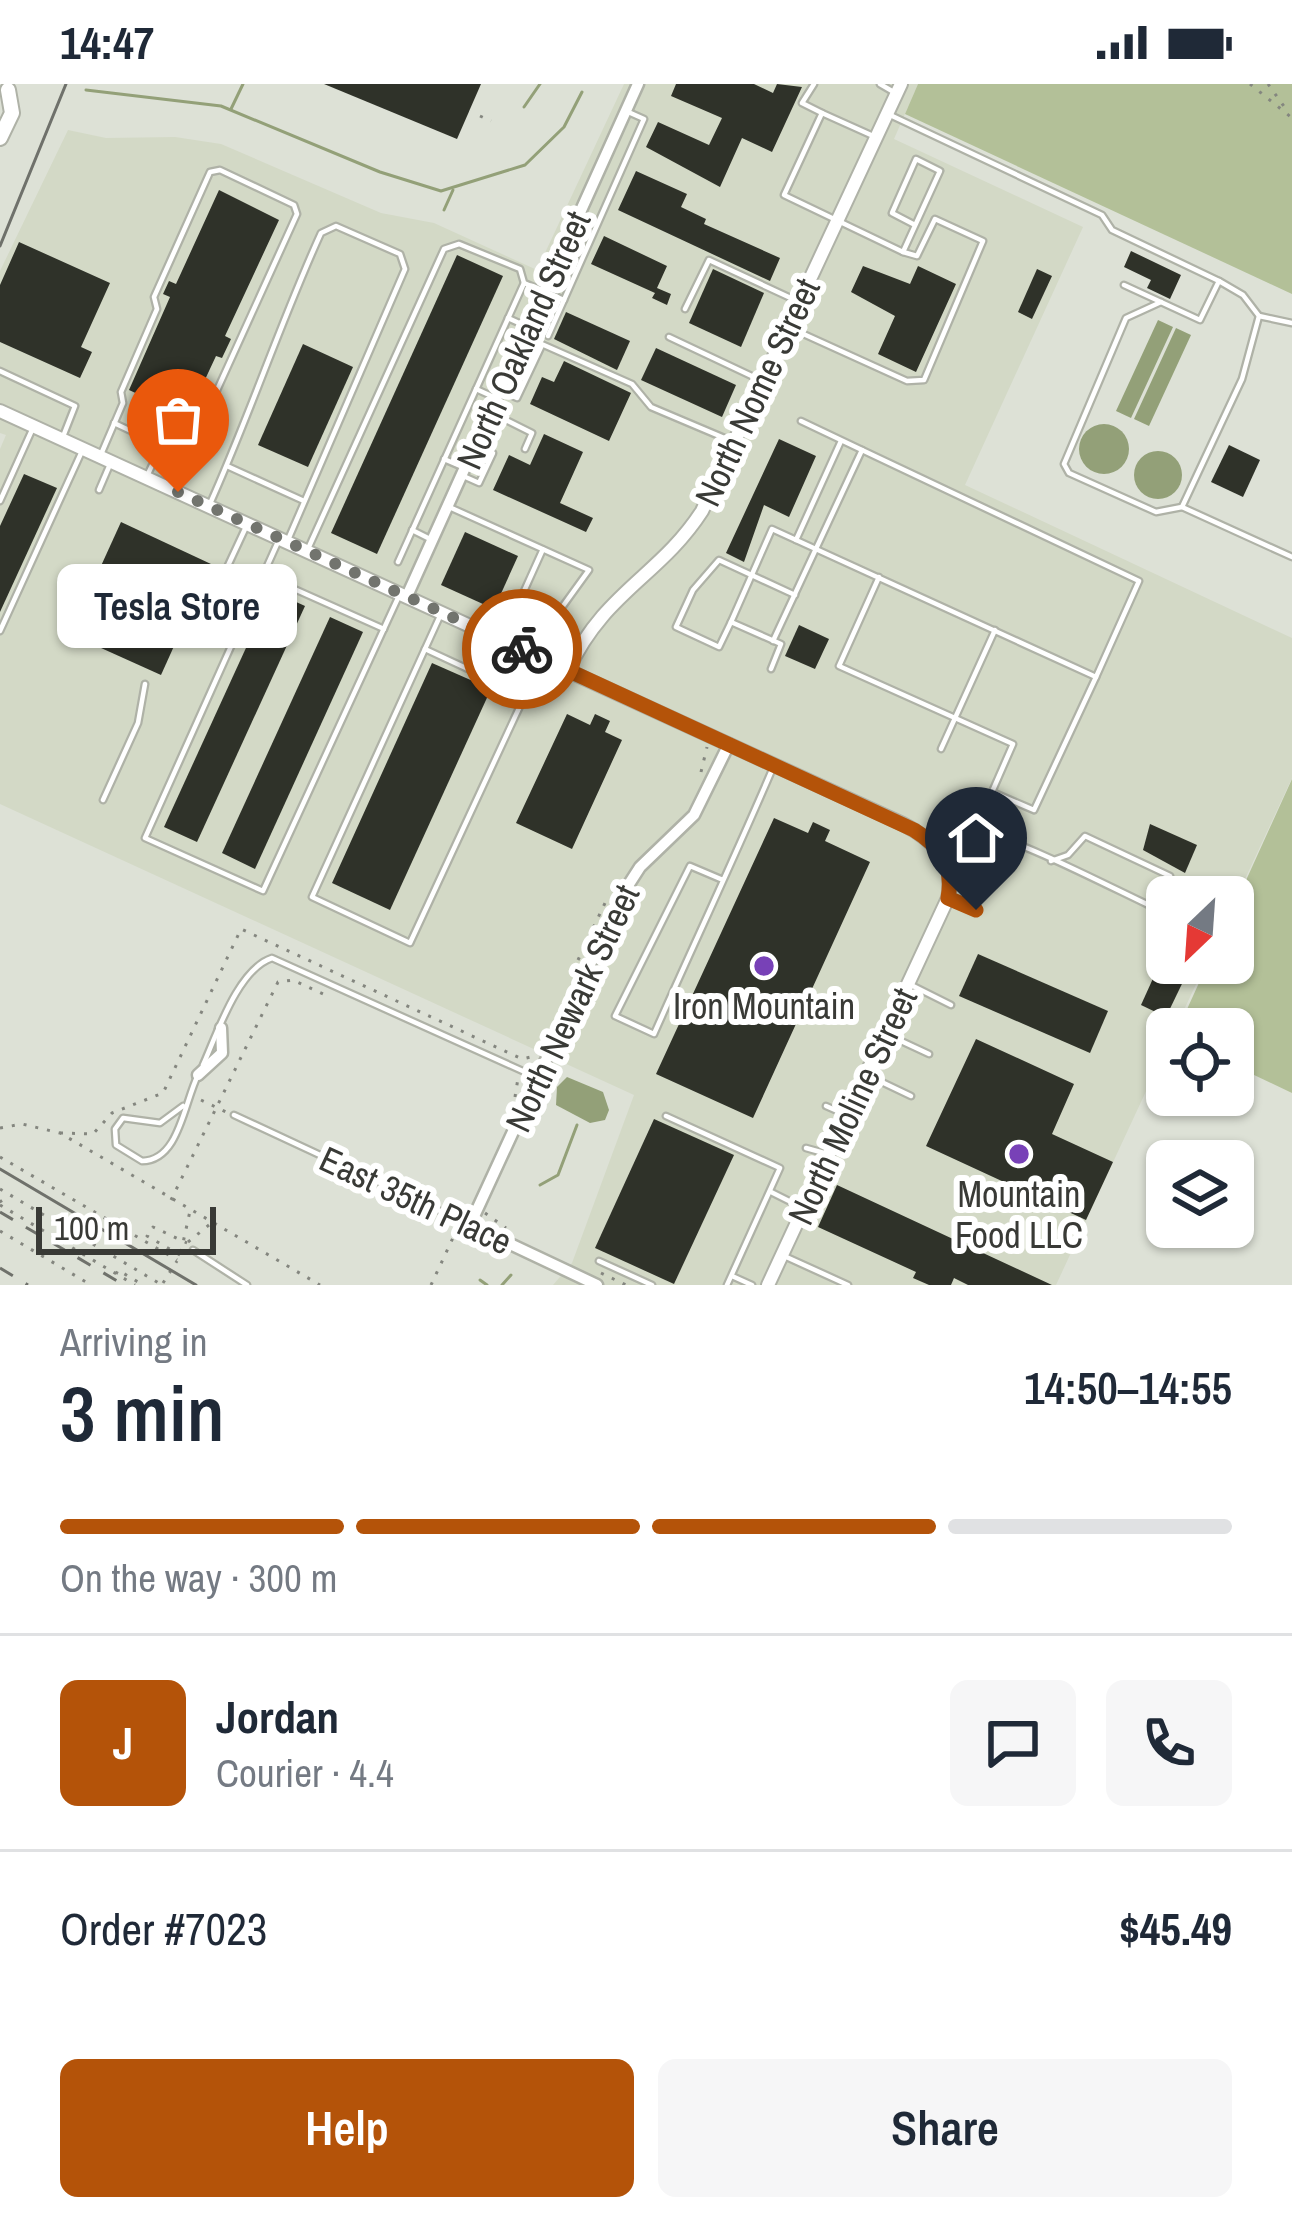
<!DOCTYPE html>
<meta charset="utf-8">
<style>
body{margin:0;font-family:"Archivo Narrow",sans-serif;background:#f6f6f7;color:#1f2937;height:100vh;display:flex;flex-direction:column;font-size:45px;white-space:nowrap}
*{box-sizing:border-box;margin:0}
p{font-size:39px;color:#747a83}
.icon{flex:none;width:66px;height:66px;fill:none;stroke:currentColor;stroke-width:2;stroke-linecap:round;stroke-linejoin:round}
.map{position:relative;height:1201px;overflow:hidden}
.panel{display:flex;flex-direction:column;background:#fff;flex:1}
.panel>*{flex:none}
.needle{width:78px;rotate:205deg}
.controls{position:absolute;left:1146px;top:792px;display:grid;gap:24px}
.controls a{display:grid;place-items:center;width:108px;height:108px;border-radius:18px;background:#fff;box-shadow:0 3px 9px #0004;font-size:60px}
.scale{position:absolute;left:36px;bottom:30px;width:180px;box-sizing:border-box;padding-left:12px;border:6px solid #393a36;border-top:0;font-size:33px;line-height:42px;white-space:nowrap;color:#393a36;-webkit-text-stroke:9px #fff;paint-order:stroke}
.pin{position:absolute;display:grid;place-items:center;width:102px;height:102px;color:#fff;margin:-123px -51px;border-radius:50% 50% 50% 0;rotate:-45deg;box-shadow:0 0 12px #0007}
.pin .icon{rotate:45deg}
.courier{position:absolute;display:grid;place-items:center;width:120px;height:120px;margin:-60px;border:9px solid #b45309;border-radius:50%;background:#fff;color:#222;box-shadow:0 3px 15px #0007}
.bubble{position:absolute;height:84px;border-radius:18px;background:#fff;box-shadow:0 3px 9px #0004;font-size:39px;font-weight:600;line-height:84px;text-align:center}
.overview em{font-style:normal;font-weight:600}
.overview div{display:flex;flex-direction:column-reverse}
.overview{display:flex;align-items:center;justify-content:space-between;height:204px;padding:0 60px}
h1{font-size:78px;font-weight:600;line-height:90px}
.bar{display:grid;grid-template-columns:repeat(4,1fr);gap:18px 12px;align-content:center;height:144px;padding:0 60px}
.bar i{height:15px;border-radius:9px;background:#e0e1e3}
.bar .on{background:#b45309}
.bar p{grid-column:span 4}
.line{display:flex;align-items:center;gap:30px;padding:0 60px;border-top:3px solid #e0e1e3}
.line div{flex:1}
.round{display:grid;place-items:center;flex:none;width:126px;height:126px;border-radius:18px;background:#f6f6f7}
.button{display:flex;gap:24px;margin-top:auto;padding:24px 60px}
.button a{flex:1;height:138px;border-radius:18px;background:#b45309;color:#fff;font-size:48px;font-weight:600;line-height:138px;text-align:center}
.button a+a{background:#f6f6f7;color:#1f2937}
.status{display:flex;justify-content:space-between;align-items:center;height:84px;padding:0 60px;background:#fff;direction:ltr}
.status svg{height:33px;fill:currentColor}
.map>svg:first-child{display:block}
.built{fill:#d3d9c6}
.green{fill:#b3c098}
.water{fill:#93a078}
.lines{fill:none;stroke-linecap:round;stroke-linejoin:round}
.stream{stroke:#93a078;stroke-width:3}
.building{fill:#2f3229}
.service-casing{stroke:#afb2a7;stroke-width:9}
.minor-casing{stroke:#afb2a7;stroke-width:15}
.tertiary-casing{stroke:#afb2a7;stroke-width:16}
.secondary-casing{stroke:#afb2a7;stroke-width:18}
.path{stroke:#84867f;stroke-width:3;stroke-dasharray:3 9;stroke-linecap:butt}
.service{stroke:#fff;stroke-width:4.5}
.minor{stroke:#fff;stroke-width:10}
.tertiary{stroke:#fff;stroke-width:12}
.secondary{stroke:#fff;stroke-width:14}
.tram{stroke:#6f716b;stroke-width:3}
.rail{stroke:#6f716b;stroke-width:3;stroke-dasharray:15 15;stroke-linecap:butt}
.done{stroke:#72746e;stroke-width:12;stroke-dasharray:0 21.6}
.route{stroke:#b45309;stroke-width:15}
.poi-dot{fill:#7841b7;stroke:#fff;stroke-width:4.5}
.labels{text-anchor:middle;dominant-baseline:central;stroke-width:12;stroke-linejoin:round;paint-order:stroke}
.street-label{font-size:36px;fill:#393a36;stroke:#fff}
.poi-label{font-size:36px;fill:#393a36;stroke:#fff}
</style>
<div class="status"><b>14:47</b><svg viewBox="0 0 49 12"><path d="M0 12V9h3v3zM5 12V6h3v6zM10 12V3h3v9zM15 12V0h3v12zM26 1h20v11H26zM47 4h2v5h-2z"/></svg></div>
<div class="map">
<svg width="1292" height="1201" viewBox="0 0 1292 1201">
<rect width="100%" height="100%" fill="#dde1d6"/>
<polygon class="built" points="624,0 918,0 894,55 1083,143 965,401 1292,554 1292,694 1233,821 1233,813 1167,813 1167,879 1206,879 1175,945 1167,945 1167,962 1056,1201 553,1201 572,1179 634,1011 0,720 0,365 6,351 0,349 0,187 68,46 106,54 175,53 221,60 381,129 434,139 537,186"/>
<g class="green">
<polygon points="918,0 1292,0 1292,210 905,30"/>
<polygon points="1292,695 1292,1009 1233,981 1233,945 1178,945 1208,879 1233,879 1233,825"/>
</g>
<g class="water">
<polygon points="1158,236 1173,243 1131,334 1116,327"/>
<polygon points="1176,244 1191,251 1149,342 1134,335"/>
<circle cx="1104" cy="365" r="25"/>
<circle cx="1158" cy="391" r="24"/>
<polygon points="567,993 603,1008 609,1026 605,1036 590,1039 556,1021 557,1003"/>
</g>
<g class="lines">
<g class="stream">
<polyline points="86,6 221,22 380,88 441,107 525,81 564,43 582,8"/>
<polyline points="524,23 540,0"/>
<polyline points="231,25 243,0"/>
<polyline points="444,126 453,106"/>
<polyline points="540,1101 558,1091 577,1041"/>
<polyline points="480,1196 487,1201"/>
<polyline points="502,1201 511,1191"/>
</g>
</g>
<g class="building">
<polygon points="324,0 481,0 457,55"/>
<polygon points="676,0 754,0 773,9 777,0 802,3 772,68 742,54 720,103 646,63 658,38 709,61 722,34 671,12"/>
<polygon points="636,87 687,110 681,123 706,135 704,140 780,174 770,197 618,126"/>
<polygon points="219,106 279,136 225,252 231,255 222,274 216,272 188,332 161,320 155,332 148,333 135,327 142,312 129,306 170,213 163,210 169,197 176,200"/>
<polygon points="604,152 667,182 657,204 671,210 667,221 652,214 655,209 591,180"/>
<polygon points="19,158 110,199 81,263 92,268 80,294 0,258 0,201"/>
<polygon points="1131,167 1181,191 1170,215 1147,204 1151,196 1124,183"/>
<polygon points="457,171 503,192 377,470 331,449"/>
<polygon points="863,182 910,200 918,182 956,200 916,288 878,270 895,232 851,208"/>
<polygon points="713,185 764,209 741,263 689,239"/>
<polygon points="1037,185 1052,192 1032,235 1018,228"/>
<polygon points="566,228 630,257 617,286 554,255"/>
<polygon points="303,260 353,283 308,383 258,361"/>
<polygon points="656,264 736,301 722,333 641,296"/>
<polygon points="564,277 631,309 609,357 530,320 542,293 554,298"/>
<polygon points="544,350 583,368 560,419 593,434 586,448 493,406 509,371 530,381"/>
<polygon points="779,355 816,372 789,433 764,421 744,478 726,469"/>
<polygon points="1229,361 1260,376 1243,413 1211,398"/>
<polygon points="24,390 57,404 0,528 0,442"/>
<polygon points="121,438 211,480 161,591 70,550"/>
<polygon points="465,448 518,472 494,525 441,501"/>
<polygon points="272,507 305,522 197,758 164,743"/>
<polygon points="330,533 363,548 255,785 222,769"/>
<polygon points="799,541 829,555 815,585 785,572"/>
<polygon points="432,579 491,605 390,826 332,799"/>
<polygon points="567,630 590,641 595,630 610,637 605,648 622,656 572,765 516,739"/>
<polygon points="774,734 808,749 813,738 830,746 825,757 870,778 753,1034 656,990"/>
<polygon points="1150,740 1197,761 1185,789 1143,766"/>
<polygon points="978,870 1108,927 1090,969 959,912"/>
<polygon points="1160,879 1192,879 1166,933 1141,921"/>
<polygon points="976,955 1074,1000 1052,1050 1113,1078 1086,1136 926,1062"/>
<polygon points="654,1035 734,1071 674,1200 595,1164"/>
<polygon points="837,1101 1052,1201 968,1201 954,1194 951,1201 929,1201 913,1194 916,1188 818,1143"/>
</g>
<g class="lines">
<defs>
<g id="service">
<polyline points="814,0 802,19 822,29"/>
<polyline points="880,0 892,7"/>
<polyline points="888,30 1102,131 1112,146 1219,197 1200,236 1124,201"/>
<polyline points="871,51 822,29 784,111 903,168 940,87 916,75 892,129 915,141"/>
<polyline points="1219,197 1243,211 1259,232 1242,295 1182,423 1292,473"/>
<polyline points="1161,218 1126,234 1064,380 1069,389 1156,428 1182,423"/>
<polyline points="685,225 709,176 795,216"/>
<polyline points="1259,232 1292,239"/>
<polyline points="508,234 528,243"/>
<polyline points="788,243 907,297 924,296 983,157 935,135 917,172 903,168"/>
<polyline points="548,252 644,35 626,27"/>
<polyline points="669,253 758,295"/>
<polyline points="528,254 632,300 651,323 729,356"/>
<polyline points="0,287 75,322 64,350"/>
<polyline points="476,305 496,314"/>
<polyline points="504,308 517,314 542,261"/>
<polyline points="490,328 532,349 525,365"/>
<polyline points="114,339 161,361"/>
<polyline points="862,366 1139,497 1096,593"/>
<polyline points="102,368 123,319 121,308 157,225 154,213 210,88 220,86 294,121 297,130 203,337 191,348 171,341 147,392"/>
<polyline points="444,375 465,384"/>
<polyline points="227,382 304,417"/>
<polyline points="461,391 479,399 493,369"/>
<polyline points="99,406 111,378"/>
<polyline points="0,417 32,346"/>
<path d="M 209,422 C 250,331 280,239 321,149 L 336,142 L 400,170 L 405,185 L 287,458"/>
<polyline points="447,422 589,486 550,540 516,525 543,465"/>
<polyline points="412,446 432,456"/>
<polyline points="796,456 841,357"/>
<polyline points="277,460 145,754 263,807 398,514"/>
<polyline points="307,467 444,165 459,160 520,185 524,199 564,216"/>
<polyline points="398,478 524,199"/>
<polyline points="225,488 245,445"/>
<polyline points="263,491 384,545"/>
<polyline points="440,532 312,813 410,859 540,579"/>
<polyline points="731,538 772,445 1096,593 1034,726 992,708 1013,660 839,582 879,493"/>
<polyline points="0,547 83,365"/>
<polyline points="773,557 862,366 801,337"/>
<polyline points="425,565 526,612"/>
<polyline points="771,585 781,560 731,538 719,563 676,543 693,506 719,476 795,511"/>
<polyline points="941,665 995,546"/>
<polyline points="103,716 138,639 145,600"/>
<path d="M 945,775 C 958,767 972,754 987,752 C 1009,750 1126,811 1155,824 L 1170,792 L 1085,752 L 1068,771 L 1051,777"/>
<path d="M 723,796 L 690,782 L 615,932 L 654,950 C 693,862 734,775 772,686"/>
<polyline points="948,814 976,826"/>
<polyline points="909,900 951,921"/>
<polyline points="886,950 929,970"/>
<path d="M 203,981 C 217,950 238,885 272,874 L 536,993"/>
<polyline points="867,991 911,1012"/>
<path d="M 183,1022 L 160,1039 L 123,1034 L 115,1045 L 116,1061 L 142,1077 C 179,1077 184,1019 198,991"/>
<polyline points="826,1022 842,1029"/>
<polyline points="234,1031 468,1140"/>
<polyline points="666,1032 780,1084 727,1201"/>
<polyline points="806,1064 824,1069"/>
<polyline points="771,1108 799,1122"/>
<polyline points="193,1166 247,1201"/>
<polyline points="782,1171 848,1201"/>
<polyline points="599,1177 652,1201"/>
<polyline points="732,1192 752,1201"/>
</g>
<g id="minor">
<polyline points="407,512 638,0"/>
<polyline points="198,991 222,969 221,944"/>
<polyline points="597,1201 470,1141 622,811 640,783 694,731 729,660"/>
</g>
<g id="tertiary">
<path d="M 0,327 L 903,740 C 933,756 956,776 948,814 L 768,1201"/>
<path d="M 568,586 C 604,508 660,492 702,427 L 901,0"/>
</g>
<polyline id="secondary" points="0,54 12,29 8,6"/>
</defs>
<use href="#service" class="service-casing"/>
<use href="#minor" class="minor-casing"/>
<use href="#tertiary" class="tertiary-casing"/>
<use href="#secondary" class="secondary-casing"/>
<g class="path">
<polyline points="1250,0 1292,34"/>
<polyline points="1268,0 1288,28"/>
<polyline points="480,32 491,37"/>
<polyline points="701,688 707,663"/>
<polyline points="578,876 605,819"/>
<polyline points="515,1013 518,994"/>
<polyline points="201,1016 226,1028"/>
<polyline points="0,1044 22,1040 60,1049 320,1201"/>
<polyline points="60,1049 93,1050 112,1029 163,1009 241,845 522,975 535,972"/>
<polyline points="0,1073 177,1176"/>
<polyline points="0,1105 162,1201"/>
<polyline points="0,1116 6,1125"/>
<polyline points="171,1116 278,898 293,896 323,910"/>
<polyline points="0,1121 135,1201"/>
<polyline points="485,1129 506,1144"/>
<polyline points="0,1147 91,1201"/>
<polyline points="188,1158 209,1141"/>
<polyline points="181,1168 190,1127"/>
<polyline points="180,1171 147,1152 153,1143 187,1159"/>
<polyline points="601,1189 626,1201"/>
<polyline points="116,1190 118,1186 143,1201"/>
<polyline points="163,1199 177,1177"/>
<polyline points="431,1201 458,1143"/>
</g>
<use href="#service" class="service"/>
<use href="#minor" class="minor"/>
<use href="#tertiary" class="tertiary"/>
<use href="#secondary" class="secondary"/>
<g class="tram">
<polyline points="0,162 66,0"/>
<polyline points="0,1085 196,1201"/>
</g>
<g class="rail">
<polyline points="0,1128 124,1201"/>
<polyline points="0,1184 28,1201"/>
</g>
</g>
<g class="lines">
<polyline class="done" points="178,408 522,565"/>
<path class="route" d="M 522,565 L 914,746 C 940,762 954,782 948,814 L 976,826"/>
</g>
<g class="poi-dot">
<circle cx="764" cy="882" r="12"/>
<circle cx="1019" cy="1070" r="12"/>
</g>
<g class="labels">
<g class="street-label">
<text transform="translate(523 256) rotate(-66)">North Oakland Street</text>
<text transform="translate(757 308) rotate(-65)">North Nome Street</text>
<text transform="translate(572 924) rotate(-65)">North Newark Street</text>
<text transform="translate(852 1022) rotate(-65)">North Moline Street</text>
<text transform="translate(416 1116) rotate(25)">East 35th Place</text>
</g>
<g class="poi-label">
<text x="764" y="922">Iron Mountain</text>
<text x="1019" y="1110">Mountain<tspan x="1019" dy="41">Food LLC</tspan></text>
</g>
</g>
</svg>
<div class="controls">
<a><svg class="needle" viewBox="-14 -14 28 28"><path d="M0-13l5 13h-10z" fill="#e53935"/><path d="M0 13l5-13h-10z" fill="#747a83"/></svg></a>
<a><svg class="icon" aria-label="locate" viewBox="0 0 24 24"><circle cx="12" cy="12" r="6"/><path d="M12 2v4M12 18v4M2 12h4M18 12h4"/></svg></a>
<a><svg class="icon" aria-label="layers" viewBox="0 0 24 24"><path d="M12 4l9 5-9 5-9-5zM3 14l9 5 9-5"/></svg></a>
</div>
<div class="scale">100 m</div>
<div class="pin" style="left:178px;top:408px;background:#ea580c"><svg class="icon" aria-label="bag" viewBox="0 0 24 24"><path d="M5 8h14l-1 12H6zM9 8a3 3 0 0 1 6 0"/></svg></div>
<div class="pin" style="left:976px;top:826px;background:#1f2937"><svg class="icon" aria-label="home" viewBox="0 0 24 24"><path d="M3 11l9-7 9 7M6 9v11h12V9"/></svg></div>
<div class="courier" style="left:522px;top:565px"><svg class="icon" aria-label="bike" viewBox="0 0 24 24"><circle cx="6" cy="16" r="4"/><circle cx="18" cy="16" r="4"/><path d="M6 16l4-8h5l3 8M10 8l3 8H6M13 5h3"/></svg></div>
<div class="bubble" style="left:57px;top:480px;width:240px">Tesla Store</div>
</div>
<section class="panel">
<div class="overview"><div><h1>3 min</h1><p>Arriving in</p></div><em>14:50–14:55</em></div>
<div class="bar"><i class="on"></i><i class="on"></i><i class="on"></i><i></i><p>On the way · 300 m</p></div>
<div class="line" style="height:216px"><b class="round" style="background:#b45309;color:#fff">J</b><div><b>Jordan</b><p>Courier · 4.4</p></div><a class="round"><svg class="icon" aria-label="chat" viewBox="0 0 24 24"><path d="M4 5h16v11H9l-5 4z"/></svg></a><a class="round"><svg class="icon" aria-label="phone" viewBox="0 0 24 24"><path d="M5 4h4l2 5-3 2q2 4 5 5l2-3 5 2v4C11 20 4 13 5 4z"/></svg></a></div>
<div class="line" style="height:156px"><div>Order #7023</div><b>$45.49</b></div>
<div class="button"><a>Help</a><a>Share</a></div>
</section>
